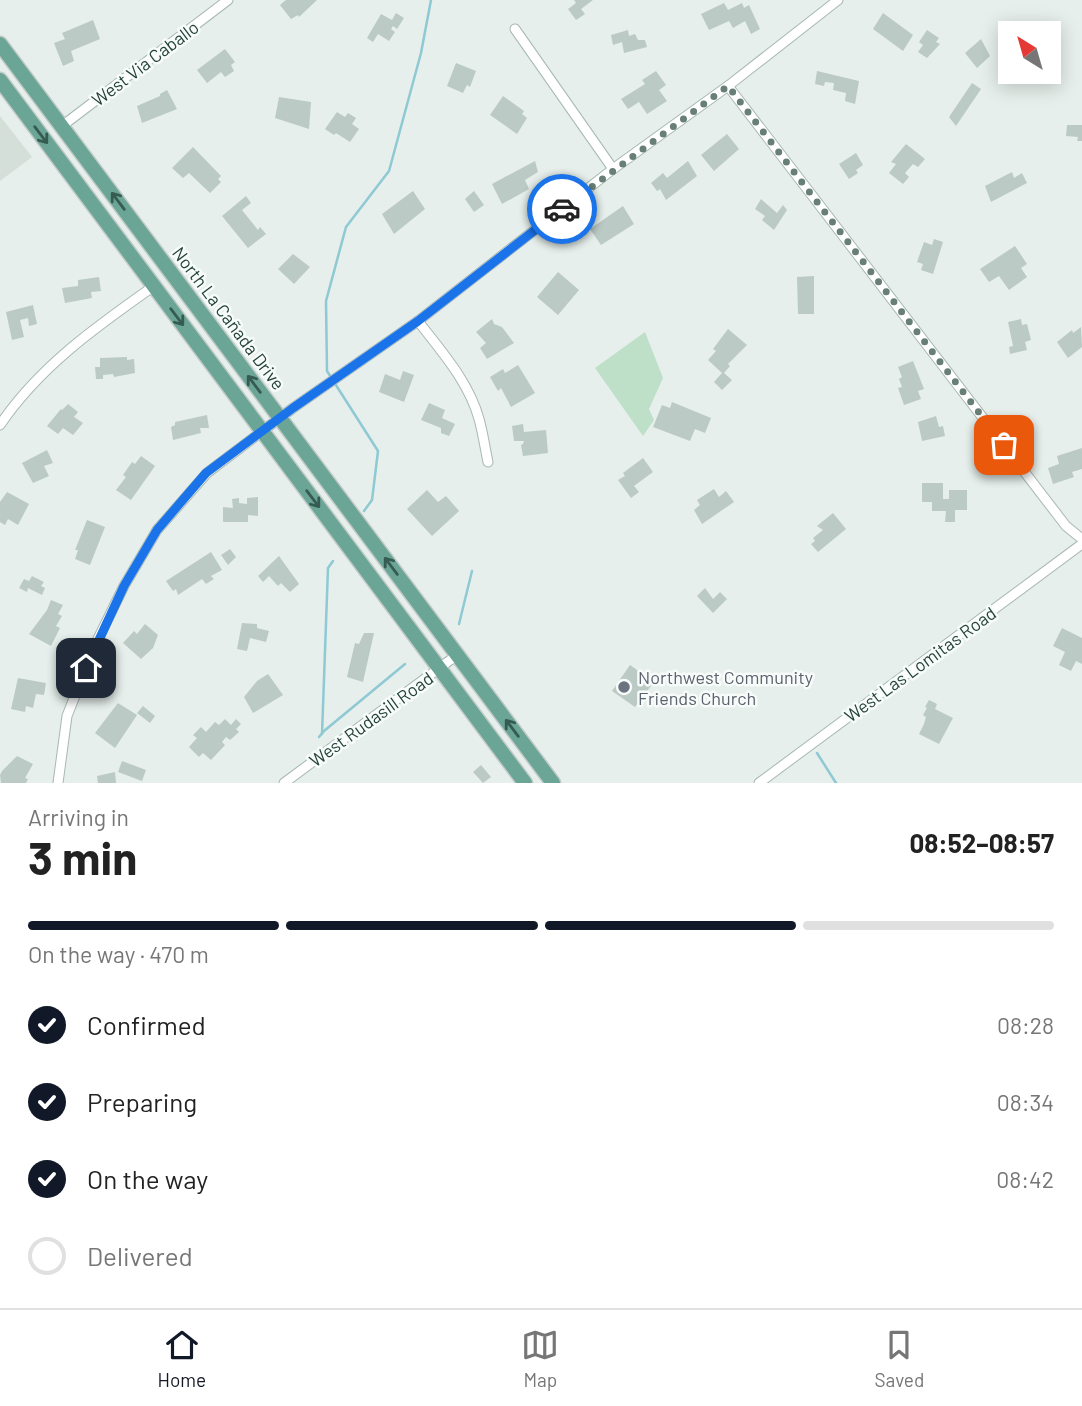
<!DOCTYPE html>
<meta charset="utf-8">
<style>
body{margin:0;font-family:Barlow,sans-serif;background:#f6f6f6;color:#222;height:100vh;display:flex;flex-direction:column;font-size:26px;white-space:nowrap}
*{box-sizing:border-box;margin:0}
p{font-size:23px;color:#767676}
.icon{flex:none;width:38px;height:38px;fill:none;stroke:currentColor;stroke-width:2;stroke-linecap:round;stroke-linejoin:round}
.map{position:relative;height:783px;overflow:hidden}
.details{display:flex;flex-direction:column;background:#fff;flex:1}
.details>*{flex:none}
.needle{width:46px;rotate:323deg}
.fabs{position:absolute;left:998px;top:21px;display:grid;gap:14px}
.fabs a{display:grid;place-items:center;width:63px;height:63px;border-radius:0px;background:#fff;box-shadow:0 4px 18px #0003;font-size:35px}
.pin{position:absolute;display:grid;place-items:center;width:60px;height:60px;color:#fff;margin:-30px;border-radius:14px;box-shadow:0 4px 10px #0006}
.courier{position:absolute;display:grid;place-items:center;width:70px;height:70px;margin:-35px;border:5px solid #1a73e8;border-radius:50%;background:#fff;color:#222;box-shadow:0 2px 9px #0007}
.head em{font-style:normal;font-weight:700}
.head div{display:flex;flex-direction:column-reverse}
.head{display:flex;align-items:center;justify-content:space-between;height:119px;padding:0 28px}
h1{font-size:46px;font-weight:700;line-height:52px}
.bar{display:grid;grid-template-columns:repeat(4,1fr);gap:10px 7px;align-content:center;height:84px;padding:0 28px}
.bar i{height:9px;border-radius:5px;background:#e0e0e0}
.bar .current{background:#111827}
.bar p{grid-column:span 4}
ol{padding:0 28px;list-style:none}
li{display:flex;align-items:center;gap:21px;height:77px}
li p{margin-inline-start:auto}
li .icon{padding:7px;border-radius:50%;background:#111827;color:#fff;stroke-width:4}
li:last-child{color:#767676}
li i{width:38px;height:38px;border:4px solid #e0e0e0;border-radius:50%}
.menu{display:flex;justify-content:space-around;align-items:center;height:98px;border-top:2px solid #e0e0e0;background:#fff;font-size:19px;color:#767676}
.menu a{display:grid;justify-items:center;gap:4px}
.menu .current{color:#111827}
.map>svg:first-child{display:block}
.built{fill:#d4dfda}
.green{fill:#bfe0c8}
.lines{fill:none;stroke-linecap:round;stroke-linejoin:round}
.stream{stroke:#8ec9d4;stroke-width:2.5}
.building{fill:#bbcac4}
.minor-casing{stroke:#a8b8b2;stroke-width:11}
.primary-casing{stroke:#c2cac8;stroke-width:17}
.minor{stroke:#fff;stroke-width:9}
.primary{stroke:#6aa596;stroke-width:14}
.oneway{stroke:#365b51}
.done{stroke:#687f78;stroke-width:7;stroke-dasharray:0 12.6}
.route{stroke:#1a73e8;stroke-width:9}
.worship-dot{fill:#6b7280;stroke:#f7fbf9;stroke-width:2.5}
.labels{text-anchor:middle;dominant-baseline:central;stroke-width:5;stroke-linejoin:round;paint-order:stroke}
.street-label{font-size:18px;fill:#24423a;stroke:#f7fbf9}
.worship-label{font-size:18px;fill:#5b616d;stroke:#f7fbf9;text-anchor:start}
</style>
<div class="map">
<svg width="1082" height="783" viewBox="0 0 1082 783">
<rect width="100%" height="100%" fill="#e6efeb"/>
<polygon class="built" points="0,116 32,157 0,181"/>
<polygon class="green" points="645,332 663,378 649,409 654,420 643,436 595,368"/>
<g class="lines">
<g class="stream">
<polyline points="364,511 372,500 378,451 327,371 326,301 346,227 389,171 421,53 431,0"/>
<polyline points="459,624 472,571"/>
<polyline points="322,734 328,568 333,561"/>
<polyline points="319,737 324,731 405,664"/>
<polyline points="817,753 836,783"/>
</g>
</g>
<g class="building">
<polygon points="286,0 317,0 299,17 298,15 291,19 280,5"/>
<polygon points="574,0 593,0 581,9 585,14 576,20 568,9 576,3"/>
<polygon points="724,3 728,10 742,3 744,8 749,5 760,29 751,34 745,21 733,28 729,21 709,30 701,14"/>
<polygon points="396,13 404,18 397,29 393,26 391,29 395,32 389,41 378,34 373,42 367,38 381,14 392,20"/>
<polygon points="883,13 913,35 903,51 873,29"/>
<polygon points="93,20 100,39 71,51 74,61 63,66 54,43 65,39 62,33"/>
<polygon points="628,30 629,36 635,34 638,40 645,40 647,47 624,53 622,42 613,45 611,35"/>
<polygon points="927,30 939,38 936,42 940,44 927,58 918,52 923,45 919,42"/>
<polygon points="981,39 990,56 977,68 965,53"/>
<polygon points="1010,47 1010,72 1006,74 1000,66 1007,61 1001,53"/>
<polygon points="225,49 235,62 231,65 234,71 225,77 221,72 207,83 197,70"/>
<polygon points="456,63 476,71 470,87 467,85 463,93 447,86"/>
<polygon points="656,71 666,85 659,90 667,101 647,114 639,102 628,109 621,99 645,84 642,80"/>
<polygon points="817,71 859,81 855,104 845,101 846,93 833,90 834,83 825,82 824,86 815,84"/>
<polygon points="972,83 981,89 956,126 949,117"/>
<polygon points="167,90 177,109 142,123 137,106 160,96 160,94"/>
<polygon points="503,96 524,111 522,114 527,118 517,134 490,115"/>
<polygon points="279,97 311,102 309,129 275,118"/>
<polygon points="337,112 345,117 348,113 356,118 352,124 359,129 350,142 336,133 334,135 325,129"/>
<polygon points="1067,125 1082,125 1082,141 1077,141 1078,137 1066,136"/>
<polygon points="727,134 739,149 714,171 701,155"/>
<polygon points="906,144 925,159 918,167 913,164 905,173 909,177 903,184 889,173 896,164 891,162"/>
<polygon points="193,147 221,176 218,179 221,182 210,193 189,173 183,178 172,168"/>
<polygon points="856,153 863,165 856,170 858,173 849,179 839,164"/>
<polygon points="535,161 538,172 525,180 529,189 502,204 492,184"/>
<polygon points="688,161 697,176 666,200 660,189 657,191 651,183 663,173 667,178"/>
<polygon points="1012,172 1014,178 1022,173 1027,183 991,202 985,186"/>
<polygon points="413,191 425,209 394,234 382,214"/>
<polygon points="474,191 484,205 474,212 465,199"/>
<polygon points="246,196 251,203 242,210 258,230 260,227 266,234 248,248 222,216"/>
<polygon points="761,199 777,213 783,205 787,210 774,230 762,220 765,216 755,209"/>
<polygon points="623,206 634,224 601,245 590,229"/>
<polygon points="934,239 943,242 933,274 921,270 923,264 917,262 924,242 932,245"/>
<polygon points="1015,246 1027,264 1021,268 1027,277 1009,290 999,276 989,282 980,269"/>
<polygon points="293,254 310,267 294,284 278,269"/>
<polygon points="558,272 579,290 558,315 537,297"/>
<polygon points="814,276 814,314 798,314 797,277"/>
<polygon points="99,277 101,291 91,292 92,298 65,303 62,288 78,286 78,280"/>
<polygon points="33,305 37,324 29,326 28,318 20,320 24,337 12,340 6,312"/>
<polygon points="492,319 494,324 502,327 514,343 487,359 480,348 486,343 476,332"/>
<polygon points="1021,319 1022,325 1027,324 1031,340 1025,342 1027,350 1010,354 1009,347 1013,346 1008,322"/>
<polygon points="1081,327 1082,347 1068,358 1057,342 1072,330 1073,333"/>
<polygon points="728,329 747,345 728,364 730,366 724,373 732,380 722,390 714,382 722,373 708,360 716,351 713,349"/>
<polygon points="127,357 127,360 134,359 135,373 114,377 113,374 103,375 103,379 96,379 95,367 100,367 100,358"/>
<polygon points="913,361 924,389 918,391 921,399 904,405 898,388 902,387 899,379 902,377 898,367"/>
<polygon points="518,365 535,393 511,407 501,388 498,391 490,377 503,369 505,373"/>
<polygon points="403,371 414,375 404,402 379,392 385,374 400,380"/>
<polygon points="672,402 711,418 705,433 695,429 690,441 653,427 662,405 670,408"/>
<polygon points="429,403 445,410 442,418 455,424 449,436 441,433 441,428 421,420"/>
<polygon points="68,404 78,412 74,417 83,423 73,435 63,428 58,434 47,426 61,409 62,410"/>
<polygon points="207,415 209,428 200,428 201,433 173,440 171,427 175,425 175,422"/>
<polygon points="936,416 939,427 943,426 945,436 922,441 918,422"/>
<polygon points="523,424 524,432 546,430 548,453 523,456 521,445 523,444 524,441 514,441 512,426"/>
<polygon points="1082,448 1082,469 1072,472 1074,477 1053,484 1048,468 1059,464 1057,456"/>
<polygon points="47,450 53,463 44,466 49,476 33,483 22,463"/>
<polygon points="141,456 155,466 131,500 116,490 126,477 123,475 132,462 135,464"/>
<polygon points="643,458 653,472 634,486 639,492 631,498 618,480 625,476 623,473"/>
<polygon points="922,483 943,483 943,499 949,499 949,490 967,490 967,510 955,510 955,522 945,522 946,511 932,511 932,502 922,502"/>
<polygon points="714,489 719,497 726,491 734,502 702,524 694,510 700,505 697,500"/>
<polygon points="427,490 438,502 446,496 459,511 432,536 407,509"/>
<polygon points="7,492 29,504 18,525 8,519 5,525 0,522 0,502"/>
<polygon points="258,497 258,516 248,515 248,522 223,522 223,507 233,508 232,499 239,498 239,503 247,504 247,498"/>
<polygon points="833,513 846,529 818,552 811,544 815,541 813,538 823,530 817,526"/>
<polygon points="87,520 105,527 90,565 75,559 78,550 75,550"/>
<polygon points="230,549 236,557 228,565 221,555"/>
<polygon points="211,552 222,570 211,576 214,579 206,584 202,579 178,595 176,589 173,591 166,581"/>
<polygon points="279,556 299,584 290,592 281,583 278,586 269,576 263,582 258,576"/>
<polygon points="32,576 44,582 41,586 45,588 42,595 28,588 27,592 19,588 24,579 29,581"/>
<polygon points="705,588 713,599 720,592 727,599 713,613 697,596"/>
<polygon points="51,600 63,605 58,614 62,616 56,626 60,628 51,646 29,634 47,610"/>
<polygon points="242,623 257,624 257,628 269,631 266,642 250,638 247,651 237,649"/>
<polygon points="145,624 158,635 153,648 141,659 123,643 134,631 137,634"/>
<polygon points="1062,628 1082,638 1082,664 1076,661 1071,671 1059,665 1065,652 1053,646"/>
<polygon points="364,633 374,633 363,682 347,677 355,643 359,644"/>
<polygon points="630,665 654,682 635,707 612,691"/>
<polygon points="268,674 283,695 253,713 244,697 257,681"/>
<polygon points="18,678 46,683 44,695 36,694 33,708 26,706 25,712 11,709"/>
<polygon points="929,700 937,704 935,709 953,718 939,744 919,734 924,724 926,717 923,715 927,708 925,707"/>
<polygon points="118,703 137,715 115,748 95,733"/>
<polygon points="143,706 155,716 150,723 137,713"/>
<polygon points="225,719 231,725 236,719 241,724 236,729 239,732 230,740 226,737 222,742 225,745 211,760 203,753 199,757 189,747 197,738 193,735 201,727 206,732 215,722 219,725"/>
<polygon points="17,756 33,764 25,778 28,779 26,783 1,783 0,775 2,771"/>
<polygon points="122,761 146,770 142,781 118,772"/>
<polygon points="481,765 491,777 483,783 473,772"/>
<polygon points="115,772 116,783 98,783 97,776"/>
</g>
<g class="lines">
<defs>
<g id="minor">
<polyline points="515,29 613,169"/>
<polyline points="728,86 1066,526 1082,539"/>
<polyline points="62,126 228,0"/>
<path d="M 418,321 C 441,351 469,382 479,419 C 483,433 485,448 488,462"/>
<path d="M 0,425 C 39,367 97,326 154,286"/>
<polyline points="58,783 67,716 95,645 124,586 157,530 207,473 293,408 418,321 613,169 728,86 838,0"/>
<polyline points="284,783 457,655"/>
<polyline points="759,783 1082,544"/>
</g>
<g id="primary">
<polyline points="0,44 553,783"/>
<polyline points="0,80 525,783"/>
</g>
</defs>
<use href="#minor" class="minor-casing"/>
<use href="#primary" class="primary-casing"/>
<use href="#minor" class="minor"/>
<use href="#primary" class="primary"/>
</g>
<defs><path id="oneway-shaft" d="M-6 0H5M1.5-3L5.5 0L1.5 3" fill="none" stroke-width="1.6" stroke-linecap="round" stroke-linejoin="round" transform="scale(1.75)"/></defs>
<g class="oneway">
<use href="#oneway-shaft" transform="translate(41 135) rotate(53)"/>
<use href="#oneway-shaft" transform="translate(118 201) rotate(-127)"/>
<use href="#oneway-shaft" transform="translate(177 317) rotate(53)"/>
<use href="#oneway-shaft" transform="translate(254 384) rotate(-127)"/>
<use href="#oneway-shaft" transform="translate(313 499) rotate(53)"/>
<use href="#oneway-shaft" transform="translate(391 566) rotate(-127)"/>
<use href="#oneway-shaft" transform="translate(512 728) rotate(-127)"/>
</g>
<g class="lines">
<polyline class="done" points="562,209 728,86 1004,445"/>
<polyline class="route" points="86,668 124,586 157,530 206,473 293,408 418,321 562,209"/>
</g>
<circle class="worship-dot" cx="624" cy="687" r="7"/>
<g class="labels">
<g class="street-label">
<text transform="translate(145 63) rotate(-37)">West Via Caballo</text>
<text transform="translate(229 318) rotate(53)">North La Cañada Drive</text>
<text transform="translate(920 664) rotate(-36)">West Las Lomitas Road</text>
<text transform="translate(371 719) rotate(-36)">West Rudasill Road</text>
</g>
<g class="worship-label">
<text x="638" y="677">Northwest Community<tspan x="638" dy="21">Friends Church</tspan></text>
</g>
</g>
</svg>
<div class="fabs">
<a><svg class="needle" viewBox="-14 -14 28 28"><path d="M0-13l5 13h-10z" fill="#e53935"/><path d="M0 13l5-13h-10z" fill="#767676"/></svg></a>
</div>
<div class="pin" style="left:1004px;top:445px;background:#ea580c"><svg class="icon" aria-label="bag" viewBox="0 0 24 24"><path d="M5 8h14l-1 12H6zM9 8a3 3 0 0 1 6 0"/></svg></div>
<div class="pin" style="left:86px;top:668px;background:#1f2937"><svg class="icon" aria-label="home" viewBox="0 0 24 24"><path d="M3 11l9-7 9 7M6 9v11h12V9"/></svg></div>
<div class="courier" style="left:562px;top:209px"><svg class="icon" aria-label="car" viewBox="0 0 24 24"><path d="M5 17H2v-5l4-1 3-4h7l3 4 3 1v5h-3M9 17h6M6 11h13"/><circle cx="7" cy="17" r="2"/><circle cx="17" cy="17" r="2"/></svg></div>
</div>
<section class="details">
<div class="head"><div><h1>3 min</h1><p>Arriving in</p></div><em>08:52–08:57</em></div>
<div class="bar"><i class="current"></i><i class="current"></i><i class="current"></i><i></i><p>On the way · 470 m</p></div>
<ol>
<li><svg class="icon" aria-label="check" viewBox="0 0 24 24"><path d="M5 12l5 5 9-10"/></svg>Confirmed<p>08:28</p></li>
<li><svg class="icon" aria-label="check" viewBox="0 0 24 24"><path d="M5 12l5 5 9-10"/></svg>Preparing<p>08:34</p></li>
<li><svg class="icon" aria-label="check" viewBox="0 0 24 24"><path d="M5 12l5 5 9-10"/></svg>On the way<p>08:42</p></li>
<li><i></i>Delivered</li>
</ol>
</section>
<nav class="menu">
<a class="current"><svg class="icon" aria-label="home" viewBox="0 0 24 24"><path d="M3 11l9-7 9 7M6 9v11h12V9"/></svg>Home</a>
<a><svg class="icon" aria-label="map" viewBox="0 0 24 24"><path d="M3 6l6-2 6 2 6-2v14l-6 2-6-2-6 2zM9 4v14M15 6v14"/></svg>Map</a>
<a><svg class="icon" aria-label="saved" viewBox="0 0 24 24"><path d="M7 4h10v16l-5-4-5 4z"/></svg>Saved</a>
</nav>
